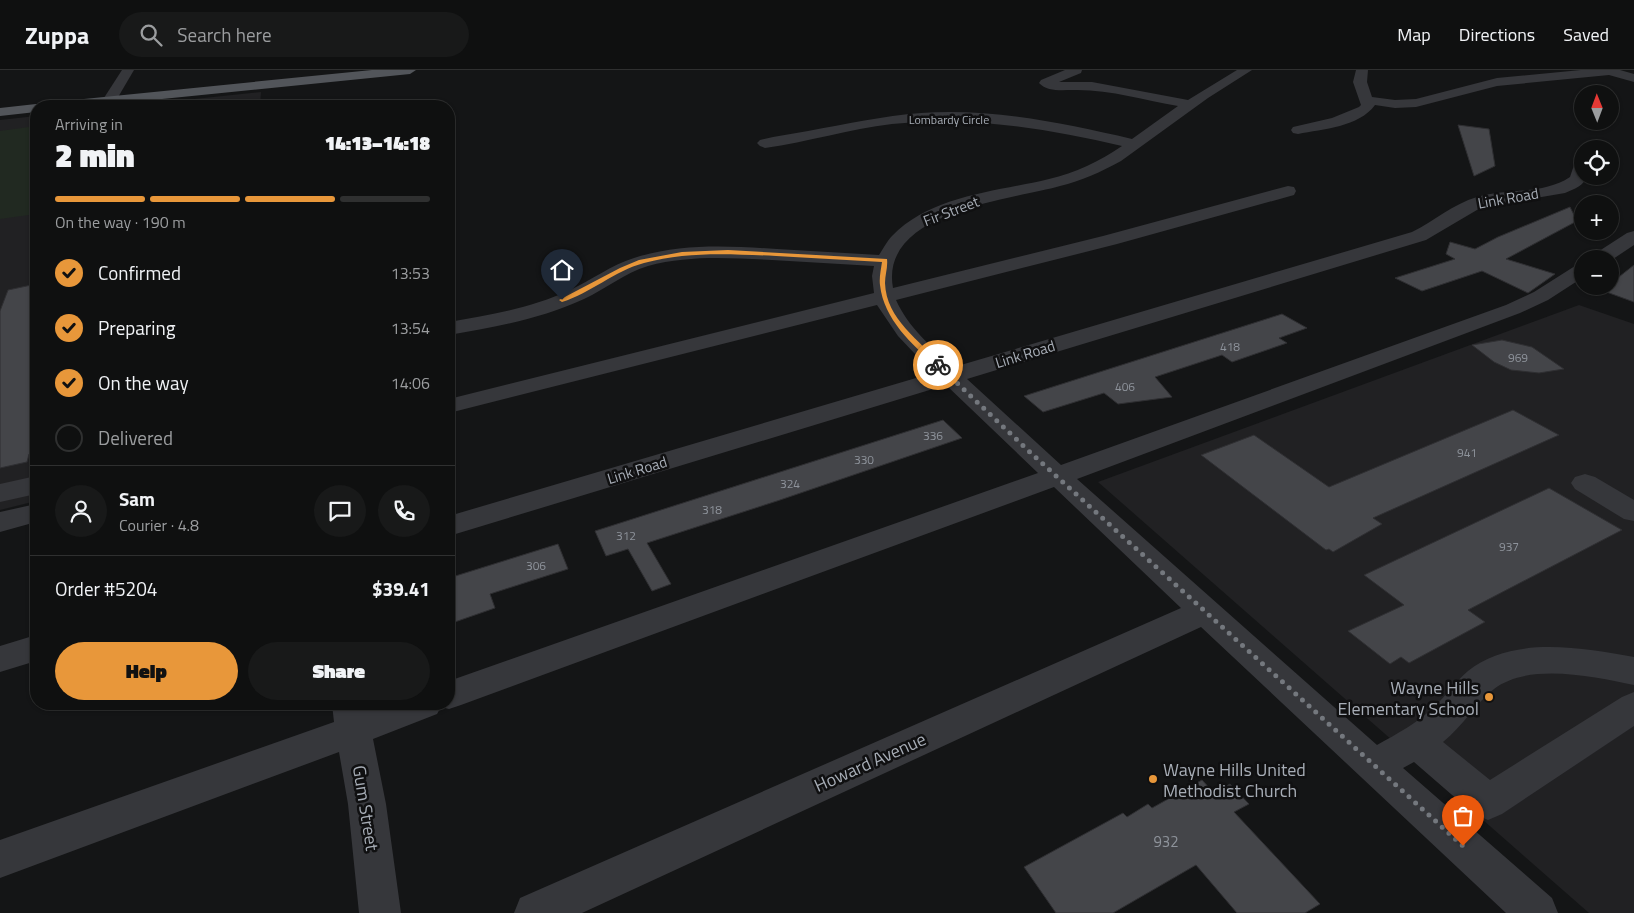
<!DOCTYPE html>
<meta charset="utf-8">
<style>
body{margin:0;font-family:"Titillium Web",sans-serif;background:#181919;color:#f1f3f6;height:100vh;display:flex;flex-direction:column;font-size:19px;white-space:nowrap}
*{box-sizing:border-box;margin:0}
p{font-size:16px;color:#9b9d9f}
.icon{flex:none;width:28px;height:28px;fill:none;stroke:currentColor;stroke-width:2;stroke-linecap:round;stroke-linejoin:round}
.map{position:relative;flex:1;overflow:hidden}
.drawer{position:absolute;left:30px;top:30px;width:425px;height:610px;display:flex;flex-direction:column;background:#0f1010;border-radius:20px;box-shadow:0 1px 4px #0004,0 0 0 1px #2f3030}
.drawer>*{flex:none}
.needle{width:32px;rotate:359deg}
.fabs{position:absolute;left:1574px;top:15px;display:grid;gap:10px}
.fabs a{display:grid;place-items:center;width:45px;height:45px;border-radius:50%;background:#0f1010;box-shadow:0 1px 4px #0004,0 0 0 1px #2f3030;font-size:25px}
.pin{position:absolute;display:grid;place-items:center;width:42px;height:42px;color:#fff;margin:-51px -21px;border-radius:50% 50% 50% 0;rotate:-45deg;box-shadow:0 0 5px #0007}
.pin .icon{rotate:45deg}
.courier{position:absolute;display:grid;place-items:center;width:50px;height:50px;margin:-25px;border:4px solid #e8973a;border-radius:50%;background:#fff;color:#222;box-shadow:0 1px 6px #0007}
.head em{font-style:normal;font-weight:800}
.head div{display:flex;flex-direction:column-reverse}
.head{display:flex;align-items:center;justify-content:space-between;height:85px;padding:0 25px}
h1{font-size:32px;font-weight:800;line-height:38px}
.bar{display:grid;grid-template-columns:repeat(4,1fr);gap:8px 5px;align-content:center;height:60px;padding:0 25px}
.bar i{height:6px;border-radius:4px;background:#2f3030}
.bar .current{background:#e8973a}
.bar p{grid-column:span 4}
.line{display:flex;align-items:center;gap:12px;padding:0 25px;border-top:1px solid #2f3030}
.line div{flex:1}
.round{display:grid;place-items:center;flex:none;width:52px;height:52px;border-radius:26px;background:#181919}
ol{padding:0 25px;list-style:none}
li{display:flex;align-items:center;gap:15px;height:55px}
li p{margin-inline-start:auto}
li .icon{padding:5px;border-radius:50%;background:#e8973a;color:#111;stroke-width:4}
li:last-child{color:#9b9d9f}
li i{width:28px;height:28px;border:2px solid #2f3030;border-radius:50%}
.action{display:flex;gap:10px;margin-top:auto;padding:10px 25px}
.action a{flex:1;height:58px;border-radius:30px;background:#e8973a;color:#111;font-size:20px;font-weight:800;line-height:58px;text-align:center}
.action a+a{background:#181919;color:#f1f3f6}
header{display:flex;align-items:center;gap:30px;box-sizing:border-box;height:70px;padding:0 25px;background:#0f1010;border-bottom:1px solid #2f3030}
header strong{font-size:24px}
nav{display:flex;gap:28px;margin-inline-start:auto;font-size:18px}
.search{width:350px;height:45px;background:#181919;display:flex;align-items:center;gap:12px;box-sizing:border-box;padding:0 18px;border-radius:28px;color:#9b9d9f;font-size:19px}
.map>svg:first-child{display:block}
.built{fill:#212123}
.green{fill:#212921}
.building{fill:#444549;stroke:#2f2f32}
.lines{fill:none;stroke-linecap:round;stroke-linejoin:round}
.minor{fill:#36373b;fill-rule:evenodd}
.major{fill:#52555a;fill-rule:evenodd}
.route{fill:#e8973a}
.done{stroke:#74787e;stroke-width:5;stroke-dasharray:0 9}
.poi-dot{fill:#e8973a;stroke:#101011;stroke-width:2}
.labels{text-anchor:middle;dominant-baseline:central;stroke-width:5;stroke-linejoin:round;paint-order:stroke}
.far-street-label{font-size:12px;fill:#a7adb6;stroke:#101011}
.number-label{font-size:12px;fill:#8e939b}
.street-label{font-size:15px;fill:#a7adb6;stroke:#101011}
.near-number-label{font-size:15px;fill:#8e939b}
.near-poi-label{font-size:18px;fill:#a7adb6;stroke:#101011;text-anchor:end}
.near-street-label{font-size:18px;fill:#a7adb6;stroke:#101011}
</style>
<header>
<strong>Zuppa</strong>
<div class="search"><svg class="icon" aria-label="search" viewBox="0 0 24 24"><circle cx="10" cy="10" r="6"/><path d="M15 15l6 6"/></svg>Search here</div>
<nav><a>Map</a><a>Directions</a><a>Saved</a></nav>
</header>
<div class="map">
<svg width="1634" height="843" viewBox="0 0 1634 843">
<rect width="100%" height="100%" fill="#141516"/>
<g class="built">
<polygon points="261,22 260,36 128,36"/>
<polygon points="36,46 36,431 0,440 0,50"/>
<polygon points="1579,235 1634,254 1634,843 1589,843 1098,412"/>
</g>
<polygon class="green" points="36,56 36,144 0,149 0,61"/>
<g class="building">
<polygon points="1458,55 1489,59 1495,96 1474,106"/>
<polygon points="1570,137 1577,151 1506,189 1555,204 1528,223 1482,201 1422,221 1395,208 1455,189 1446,184 1450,172 1475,179 1498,167"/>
<polygon points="1634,195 1634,232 1601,220 1610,216 1610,214"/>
<polygon points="36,214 36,382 29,384 27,392 0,398 0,241 8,220"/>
<polygon points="1282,244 1307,258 1279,268 1287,273 1232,292 1222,285 1155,307 1172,327 1118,334 1104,323 1043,342 1024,326"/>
<polygon points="1502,270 1532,277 1564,299 1539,303 1511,300 1494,292 1472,275"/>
<polygon points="1513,340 1559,365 1373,448 1382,454 1333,482 1329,479 1326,480 1201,385 1254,365 1329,417"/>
<polygon points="943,350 962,368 777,431 647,473 671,514 652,521 628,479 606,486 595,461"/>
<polygon points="1549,418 1622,460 1468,540 1485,552 1409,593 1401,587 1390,594 1348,561 1404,535 1364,505"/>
<polygon points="558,474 568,499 490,524 495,538 449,554 449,508"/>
<polygon points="1202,710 1214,723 1230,714 1249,734 1234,742 1320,834 1305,843 1237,843 1196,795 1113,843 1056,843 1024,797 1123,743 1127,747 1148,734 1152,738"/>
</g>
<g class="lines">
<g class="minor">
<polygon points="122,0 134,0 114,34 104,34 102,31"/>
<path d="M 1065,0 L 1082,0 L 1081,3 L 1059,12 L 1092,12 L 1188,30 L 1237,0 L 1252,0 L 1208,28 L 1121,91 C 1101,102 1081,111 1060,116 C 1011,130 879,141 893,218 L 1103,166 L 1288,116 L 1294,117 L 1296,121 L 1294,125 L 1117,174 L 896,230 C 908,257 932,278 954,297 L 1412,162 C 1434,151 1453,134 1477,127 C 1507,118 1543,125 1570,107 L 1576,89 L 1582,87 L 1582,106 L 1587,106 C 1584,116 1574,119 1565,123 L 1482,137 L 1426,170 L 967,309 L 1061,395 L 1506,235 L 1534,222 L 1575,196 L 1582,194 L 1582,208 L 1548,230 L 1520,243 L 1077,409 L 1377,675 C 1397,664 1417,653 1434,637 C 1446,626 1455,612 1468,601 C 1513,565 1582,578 1634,587 L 1634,615 C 1595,607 1529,592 1494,619 C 1475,634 1463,656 1443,672 L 1490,710 L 1622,627 L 1634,622 L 1634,656 L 1502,744 L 1488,750 L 1474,744 L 1414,692 L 1403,698 L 1552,828 L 1558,843 L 1506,843 L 1201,557 L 582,843 L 514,843 L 520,828 L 1181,538 L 1054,417 L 461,635 L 449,639 L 441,637 L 437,644 L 373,669 L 386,734 L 401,843 L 359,843 L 348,734 L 339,682 L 0,808 L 0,770 L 334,652 L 332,634 L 366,634 L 368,640 L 385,634 L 449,634 L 449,611 L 1038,403 L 946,315 L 449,466 L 449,446 L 933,303 L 898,266 L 877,235 L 449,343 L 449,329 L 874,223 L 872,206 L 874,196 C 840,194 806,192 772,190 C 730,188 689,185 648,196 C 624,203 606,219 584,229 C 541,249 495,257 449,265 L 449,252 C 491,245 531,238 570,220 C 592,210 611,195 634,188 C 681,173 729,176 777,179 C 811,181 845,183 879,185 C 883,179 887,171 892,166 C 932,125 996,122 1049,109 C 1075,103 1100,91 1122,76 C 1046,58 970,46 892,54 C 849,59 808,72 765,78 L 760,76 L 757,73 L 760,70 C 775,66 792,64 808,61 C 846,54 883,46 921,43 C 992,38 1063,53 1132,69 L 1178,36 C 1144,30 1108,19 1073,20 C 1062,20 1047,22 1039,13 L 1041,10 Z"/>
<path d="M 1356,0 L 1368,0 L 1367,12 L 1372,27 L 1395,30 L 1416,29 L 1497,8 L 1581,0 L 1620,0 L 1634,4 L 1634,12 L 1609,5 L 1497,16 L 1416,37 L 1395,38 L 1375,35 C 1359,57 1323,59 1298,64 L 1293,63 L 1291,60 L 1293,57 L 1332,48 L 1359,37 L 1361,35 L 1353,12 Z"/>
<polygon points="1634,161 1634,175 1610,191 1610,189 1590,189 1593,185 1627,163"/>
<polygon points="1585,404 1595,407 1634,430 1634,451 1624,449 1575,419 1571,413 1575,407"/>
<polygon points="36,406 36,424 0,432 0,414"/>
<polygon points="36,434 36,452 0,462 0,442"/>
<polygon points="36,565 36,591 0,602 0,576"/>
</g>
<g class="major">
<polygon points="372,0 416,0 410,4 93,36 47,36 54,32"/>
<polygon points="36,34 42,36 36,36 36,42 0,46 0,38"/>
</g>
</g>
<path class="route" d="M 728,180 L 887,189 C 888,197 885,205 885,213 C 886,249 920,271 942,295 L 936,296 C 912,274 884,250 880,215 C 879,208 881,199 882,192 C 847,190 811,188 776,186 C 731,184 688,181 644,193 C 614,201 591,223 562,232 L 559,230 L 620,198 L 639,190 L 682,182 Z"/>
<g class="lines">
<polyline class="done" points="938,295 1032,384 1463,776"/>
</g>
<g class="poi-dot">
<circle cx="1489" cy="627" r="5"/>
<circle cx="1153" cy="709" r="5"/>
</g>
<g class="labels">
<g class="far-street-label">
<text x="949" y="49">Lombardy Circle</text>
</g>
<g class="number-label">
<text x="1230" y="276">418</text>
<text x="1518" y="287">969</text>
<text x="1125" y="316">406</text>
<text x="933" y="365">336</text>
<text x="1467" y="382">941</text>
<text x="864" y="389">330</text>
<text x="790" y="413">324</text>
<text x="712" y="439">318</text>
<text x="626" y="465">312</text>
<text x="1509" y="476">937</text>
<text x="536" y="495">306</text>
</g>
<g class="street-label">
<text transform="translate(1508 128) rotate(-10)">Link Road</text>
<text transform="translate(951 141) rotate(-21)">Fir Street</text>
<text transform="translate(1025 284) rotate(-17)">Link Road</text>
<text transform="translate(637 400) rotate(-17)">Link Road</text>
</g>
<g class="near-number-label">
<text x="1166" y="771">932</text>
</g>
<g class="near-poi-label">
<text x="1479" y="617">Wayne Hills<tspan x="1479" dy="21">Elementary School</tspan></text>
<text x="1163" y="699" text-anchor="start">Wayne Hills United<tspan x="1163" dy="21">Methodist Church</tspan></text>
</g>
<g class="near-street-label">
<text transform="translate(870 692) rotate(-24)">Howard Avenue</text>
<text transform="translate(366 738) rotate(81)">Gum Street</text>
</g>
</g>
</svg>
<div class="fabs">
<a><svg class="needle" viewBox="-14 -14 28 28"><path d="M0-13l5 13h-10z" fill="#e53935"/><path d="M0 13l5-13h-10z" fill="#9b9d9f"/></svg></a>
<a><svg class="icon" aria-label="locate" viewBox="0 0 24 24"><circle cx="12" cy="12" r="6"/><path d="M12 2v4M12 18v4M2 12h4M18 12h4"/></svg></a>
<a>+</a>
<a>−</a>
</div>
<div class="pin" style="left:1463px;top:776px;background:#ea580c"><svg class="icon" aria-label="bag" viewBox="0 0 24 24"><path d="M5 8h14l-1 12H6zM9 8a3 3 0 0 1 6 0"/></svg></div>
<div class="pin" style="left:562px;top:230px;background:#1f2937"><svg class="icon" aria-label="home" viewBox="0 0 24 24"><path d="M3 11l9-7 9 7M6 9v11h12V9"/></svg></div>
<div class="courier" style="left:938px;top:295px"><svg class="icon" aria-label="bike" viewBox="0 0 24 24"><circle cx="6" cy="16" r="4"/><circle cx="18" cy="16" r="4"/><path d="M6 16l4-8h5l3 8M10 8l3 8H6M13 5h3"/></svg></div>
<section class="drawer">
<div class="head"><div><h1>2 min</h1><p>Arriving in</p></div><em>14:13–14:18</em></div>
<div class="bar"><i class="current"></i><i class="current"></i><i class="current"></i><i></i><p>On the way · 190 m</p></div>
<ol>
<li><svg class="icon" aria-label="check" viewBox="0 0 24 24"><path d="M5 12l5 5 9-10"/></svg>Confirmed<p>13:53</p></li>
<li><svg class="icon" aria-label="check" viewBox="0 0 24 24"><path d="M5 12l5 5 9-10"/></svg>Preparing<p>13:54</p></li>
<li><svg class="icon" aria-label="check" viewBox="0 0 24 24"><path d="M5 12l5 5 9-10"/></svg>On the way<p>14:06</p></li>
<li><i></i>Delivered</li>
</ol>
<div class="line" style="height:90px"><a class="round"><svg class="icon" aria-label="person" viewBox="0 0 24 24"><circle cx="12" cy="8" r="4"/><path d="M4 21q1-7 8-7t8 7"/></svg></a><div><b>Sam</b><p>Courier · 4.8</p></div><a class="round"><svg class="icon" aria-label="chat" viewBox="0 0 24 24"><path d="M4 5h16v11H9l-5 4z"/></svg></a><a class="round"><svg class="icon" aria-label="phone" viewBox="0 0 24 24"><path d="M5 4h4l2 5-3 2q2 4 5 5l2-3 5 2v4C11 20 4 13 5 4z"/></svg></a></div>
<div class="line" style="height:65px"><div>Order #5204</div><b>$39.41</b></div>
<div class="action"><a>Help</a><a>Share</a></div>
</section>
</div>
